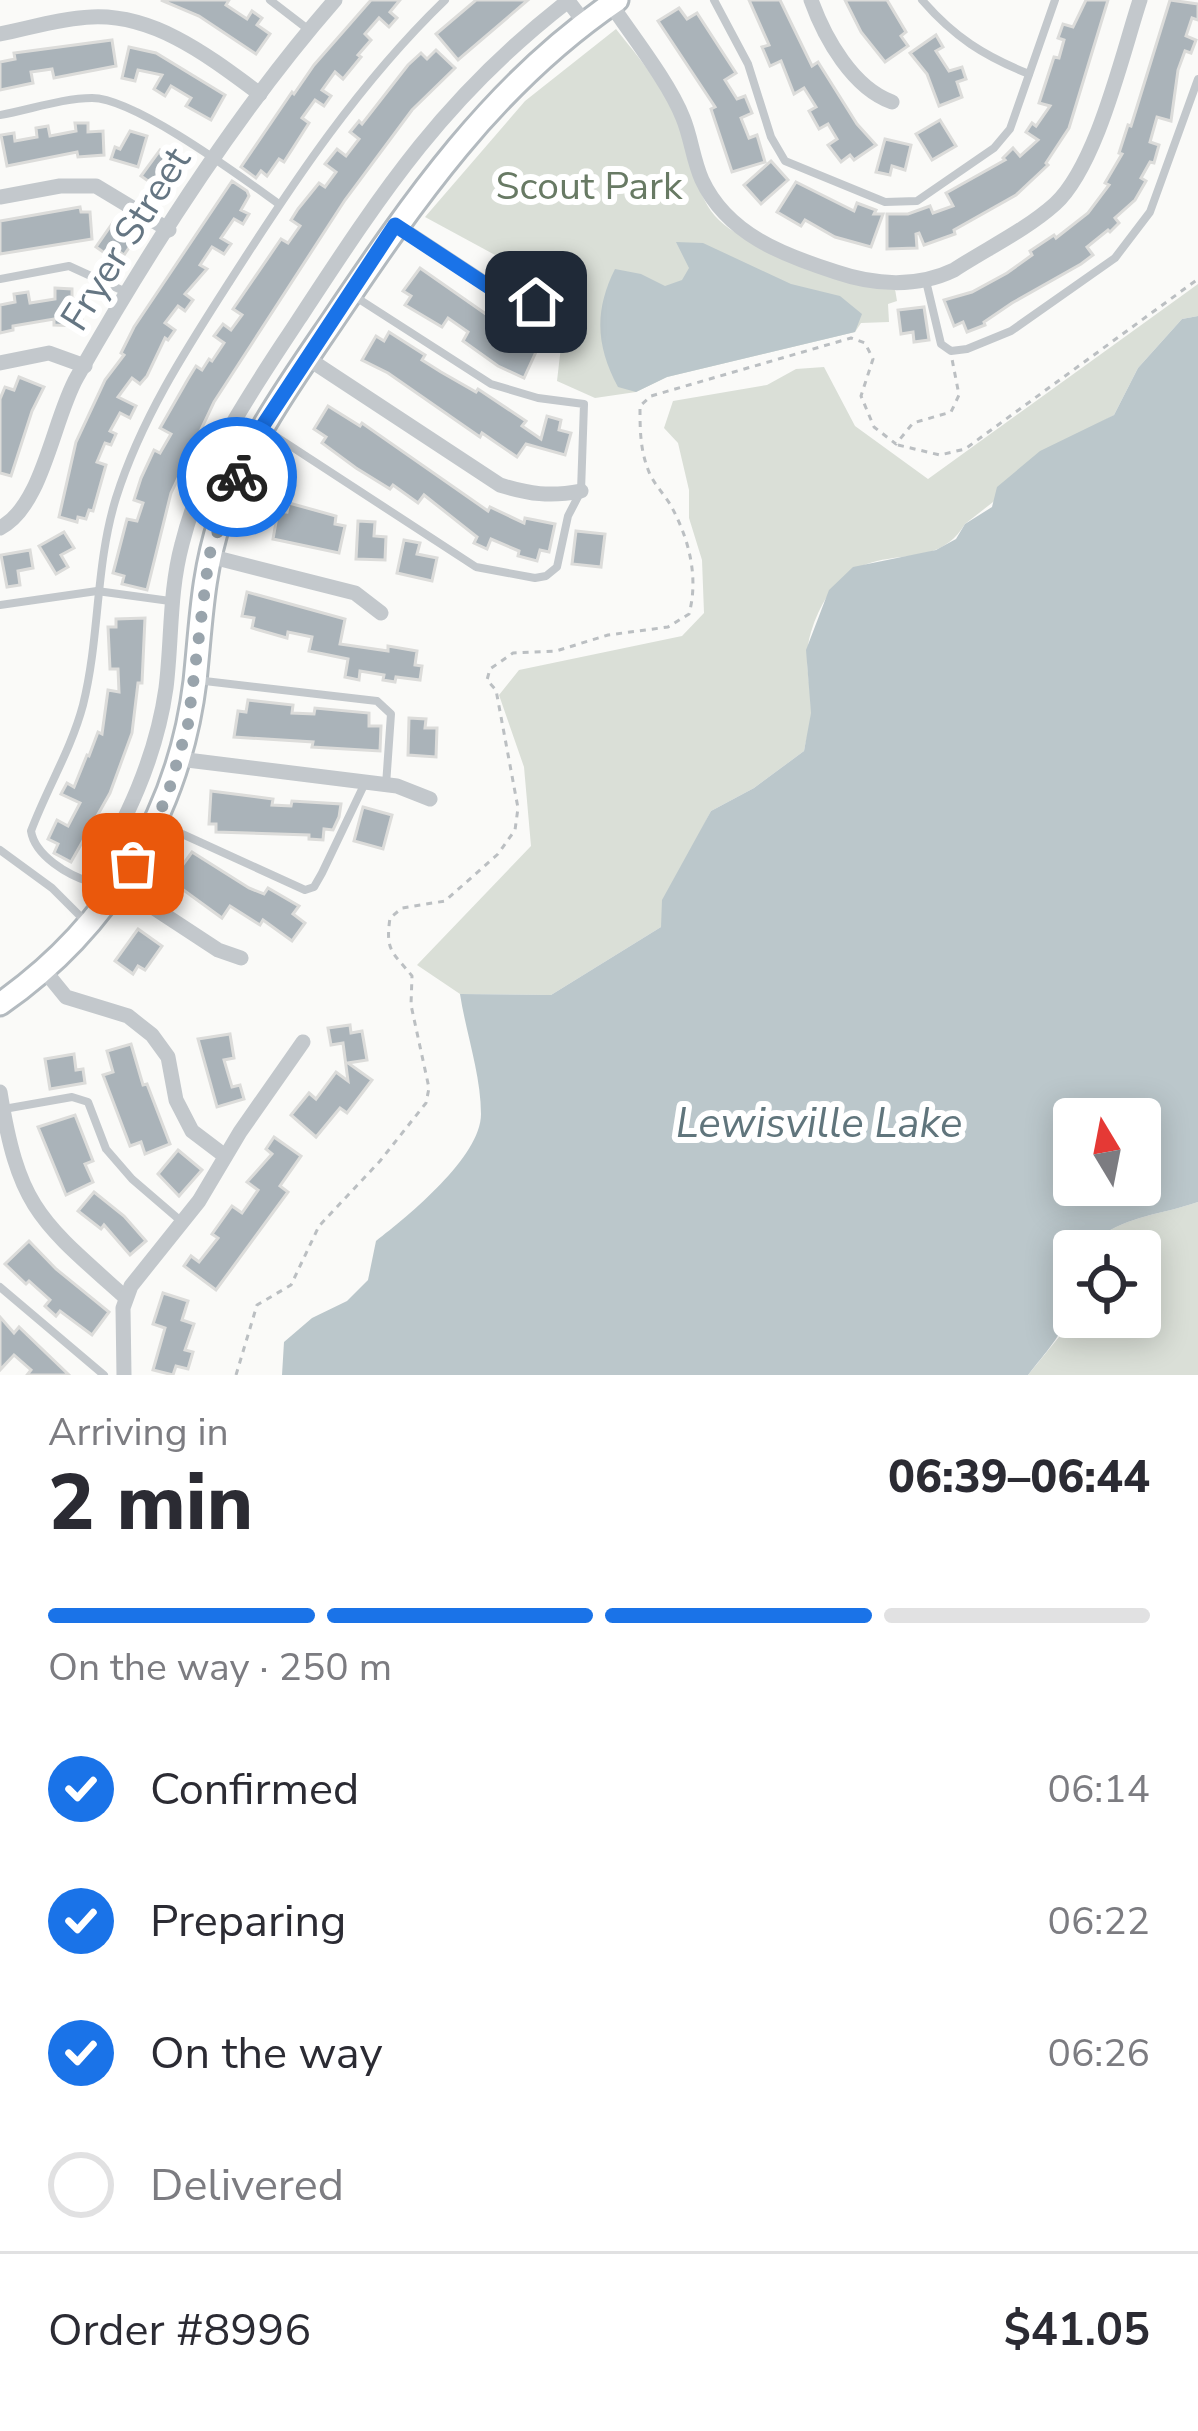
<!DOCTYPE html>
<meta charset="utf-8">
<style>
body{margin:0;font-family:"Nunito Sans",sans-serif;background:#f7f7f7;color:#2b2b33;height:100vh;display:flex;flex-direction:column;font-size:45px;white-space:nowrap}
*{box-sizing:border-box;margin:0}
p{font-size:39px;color:#7c7c81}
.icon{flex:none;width:66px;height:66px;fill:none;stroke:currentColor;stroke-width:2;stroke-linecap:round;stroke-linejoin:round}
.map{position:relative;height:1375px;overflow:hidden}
.details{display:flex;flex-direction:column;background:#fff;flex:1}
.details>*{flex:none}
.needle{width:78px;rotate:350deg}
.fabs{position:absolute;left:1053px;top:1098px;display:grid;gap:24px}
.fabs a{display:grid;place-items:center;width:108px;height:108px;border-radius:12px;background:#fff;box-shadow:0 6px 30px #0003;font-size:60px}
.pin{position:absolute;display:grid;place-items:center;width:102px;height:102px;color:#fff;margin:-51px;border-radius:24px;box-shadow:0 6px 18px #0006}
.courier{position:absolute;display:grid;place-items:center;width:120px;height:120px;margin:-60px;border:9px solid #1a73e8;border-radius:50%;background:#fff;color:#222;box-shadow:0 3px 15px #0007}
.head em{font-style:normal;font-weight:800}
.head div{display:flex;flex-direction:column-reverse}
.head{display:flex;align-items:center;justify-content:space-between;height:204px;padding:0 48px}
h1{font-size:78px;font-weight:800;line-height:90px}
.bar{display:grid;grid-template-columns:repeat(4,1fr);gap:18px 12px;align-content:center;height:144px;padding:0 48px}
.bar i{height:15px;border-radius:9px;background:#e1e1e2}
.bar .current{background:#1a73e8}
.bar p{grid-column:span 4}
.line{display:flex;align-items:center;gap:30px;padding:0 48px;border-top:3px solid #e1e1e2}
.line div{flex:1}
ol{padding:0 48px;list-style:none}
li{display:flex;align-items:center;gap:36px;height:132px}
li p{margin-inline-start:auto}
li .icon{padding:12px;border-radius:50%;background:#1a73e8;color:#fff;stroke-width:4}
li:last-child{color:#7c7c81}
li i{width:66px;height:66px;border:6px solid #e1e1e2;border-radius:50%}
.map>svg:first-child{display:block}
.green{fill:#dadfd7}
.water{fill:#bbc7cb;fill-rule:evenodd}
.building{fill:#aab3b9;stroke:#dcdcda;stroke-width:3}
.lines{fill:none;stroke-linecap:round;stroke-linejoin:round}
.secondary-casing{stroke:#b3babf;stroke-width:27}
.path{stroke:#bbbfc2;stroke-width:3;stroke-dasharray:6 6;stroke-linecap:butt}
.lane{stroke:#c3c8cc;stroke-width:8}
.street{stroke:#c3c8cc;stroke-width:15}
.secondary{stroke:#fff;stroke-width:21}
.done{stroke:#99a4ac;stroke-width:12;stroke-dasharray:0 21.6}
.route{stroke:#1a73e8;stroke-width:15}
.labels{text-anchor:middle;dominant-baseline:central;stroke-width:12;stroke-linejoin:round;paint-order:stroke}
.park-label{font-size:39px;fill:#687a64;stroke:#fff}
.street-label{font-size:39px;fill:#657683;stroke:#fff}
.water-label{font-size:42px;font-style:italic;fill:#60757c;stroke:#fff}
</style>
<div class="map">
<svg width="1198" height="1375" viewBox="0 0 1198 1375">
<rect width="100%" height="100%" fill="#fafaf8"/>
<g class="green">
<path d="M 616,29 C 639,58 664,87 679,121 C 693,151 693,190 715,216 C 746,252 848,274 895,289 L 897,301 L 888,304 L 889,322 L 861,323 L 855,332 L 667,377 L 636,392 L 595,398 L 557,381 L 567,294 L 425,217 L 525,101 Z"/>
<path d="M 1198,284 L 1198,316 L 1182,319 L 1138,368 L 1114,415 L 1081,433 L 965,524 C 927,588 849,517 811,632 C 802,661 812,685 811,714 C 811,726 806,739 804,751 L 754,788 L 711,811 L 690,852 L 661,927 L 551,995 L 460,994 L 417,965 L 531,846 L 524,767 L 499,695 L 519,670 L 682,636 L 704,613 L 702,560 L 689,518 L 689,490 L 678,443 L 664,428 L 673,401 L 767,385 L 796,369 L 824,367 L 855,426 L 928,479 Z"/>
<path d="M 1198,1202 L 1198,1375 L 1028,1375 L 1059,1337 L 1074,1307 L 1074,1317 L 1140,1317 L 1140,1251 L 1094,1251 L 1097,1238 C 1131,1215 1160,1215 1198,1202 Z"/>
</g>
<g class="water">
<path d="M 676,242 L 703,243 L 791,284 L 840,296 L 862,314 L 855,332 L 667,377 L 636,392 L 618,387 C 596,346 594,311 615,269 L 641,274 L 665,286 L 682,280 L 689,268 Z"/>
<path d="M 1198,316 L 1198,1202 C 1160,1215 1131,1215 1097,1238 L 1094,1251 L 1074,1251 C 1074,1319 1071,1322 1028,1375 L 282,1375 L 284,1342 L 312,1318 L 347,1301 L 368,1280 L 376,1241 C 408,1216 481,1157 481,1114 C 481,1075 466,1033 460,994 L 551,995 L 661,927 L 662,900 L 711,811 L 754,788 L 804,751 L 811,713 L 806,650 L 829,590 L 853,567 L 936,550 L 956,539 L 965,524 L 992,507 L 997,487 L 1040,451 L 1114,415 L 1138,368 L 1182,319 ZM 1074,1119 L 1140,1119 L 1140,1185 L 1074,1185 Z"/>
</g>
<g class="building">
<polygon points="161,0 229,0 226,5 247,19 252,11 262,18 257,25 270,34 256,54 199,16"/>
<polygon points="371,0 400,0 390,12 397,18 389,27 379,18 365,34 371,40 358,55 361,57 343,79 335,72 322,90 331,96 324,106 315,100 302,118 309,123 284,162 279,159 267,176 261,171 256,178 241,167 292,92 294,94 314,65"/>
<polygon points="476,0 528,0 458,60 436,34"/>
<polygon points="749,0 780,0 812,66 818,62 857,124 876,145 854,160 850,155 841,162 828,145 837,139 828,124 819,129 809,111 816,107 804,88 794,94 781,61 770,66 762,47 769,45"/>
<polygon points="845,0 887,0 906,32 901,36 908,46 885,62 861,32"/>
<polygon points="1086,0 1108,0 1069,128 1046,163 1048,165 1016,195 954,230 955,234 924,245 919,233 916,234 917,248 887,249 887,214 908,214 930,206 933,213 953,206 946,193 1005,160 1003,158 1013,148 1020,156 1038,140 1026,132 1032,123 1036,126 1050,106 1039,103 1054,57 1059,58 1064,40 1058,38 1063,24 1073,27"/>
<polygon points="1170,0 1198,4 1198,20 1192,18 1186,36 1196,40 1191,53 1185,51 1178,70 1171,121 1157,117 1150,142 1159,145 1154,163 1150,162 1141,178 1146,181 1135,200 1115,218 1119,223 1110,232 1108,230 1087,247 1093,255 1081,264 1012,303 984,322 985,325 967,332 963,322 954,326 944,300 972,292 1007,273 1032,255 1030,251 1054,235 1056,238 1088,213 1109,185 1105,183 1122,154 1119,153 1128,125 1131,126"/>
<polygon points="679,8 687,19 697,13 736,73 725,80 737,99 745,96 752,113 741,118 749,138 757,135 765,162 732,172 711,109 715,107 658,21"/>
<polygon points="936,35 943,47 936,51 949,71 962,67 966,79 957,82 962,97 939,106 927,74 910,53"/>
<polygon points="112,40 116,66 54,78 52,69 31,72 33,83 0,90 0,62 15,59 14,53"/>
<polygon points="129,47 156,53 225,95 211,120 186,106 191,98 171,86 165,96 154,89 162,75 138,70 135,81 122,78"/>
<polygon points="436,50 455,68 412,110 345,200 214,402 171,493 147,590 122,584 124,576 113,573 127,519 137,521 143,503 134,500 141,478 154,450 160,453 171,434 160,428 188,379 196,366 202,370 209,359 212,361 224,343 214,336 223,324 231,330 242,315 233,309 281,239 288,243 300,226 291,220 298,209 319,183 325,187 336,172 325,164 337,149 346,156 359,139 350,132 359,121 362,124 408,65 421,53 427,59"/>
<polygon points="940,120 956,146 932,160 916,134"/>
<polygon points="75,123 88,123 88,132 103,131 104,155 78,157 77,152 7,166 1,135 14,133 15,141 37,137 36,128 48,126 50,136 76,131"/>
<polygon points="130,131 147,136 138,167 111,159 115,147 120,149"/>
<polygon points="885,139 911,145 905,170 892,166 890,175 876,172"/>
<polygon points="160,150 170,157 164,164 178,174 165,193 141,176"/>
<polygon points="771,161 788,180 761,204 744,185"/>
<polygon points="232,181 247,191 249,196 241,210 249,214 243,224 234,219 221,238 231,244 224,254 212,247 200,265 207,269 185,294 193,300 185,311 178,306 165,323 175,330 168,340 165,338 147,376 140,384 132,378 118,397 136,406 130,418 120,413 110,431 116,434 111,445 105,443 97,462 106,465 93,511 89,510 86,519 78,517 77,522 59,517 76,442 105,380 124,355 121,353 134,327"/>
<polygon points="796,182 854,211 857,203 876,210 874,214 883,214 871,247 835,237 805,220 801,226 777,212"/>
<polygon points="80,207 81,212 90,212 92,239 0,254 0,221"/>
<polygon points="114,221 137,236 124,255 112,247 106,254 96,247"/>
<polygon points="420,268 513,333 540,343 524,378 498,366 463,341 468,332 448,318 442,327 405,305 411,296 403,291"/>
<polygon points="55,288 72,289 72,299 82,299 82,326 54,325 54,319 13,326 13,330 0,333 0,305 15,302 14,294 28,292 30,303 55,299"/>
<polygon points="924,307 929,340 914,342 913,332 901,334 898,310"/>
<polygon points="389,332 425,355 422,360 441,372 476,392 478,389 526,421 522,426 541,439 547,416 561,420 559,430 571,433 565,455 526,444 517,457 482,433 480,437 388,373 362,360 376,336 384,341"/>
<polygon points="19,377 44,387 32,411 11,476 0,473 0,399 5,387 14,390"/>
<polygon points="328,406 360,426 362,423 488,511 490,507 524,523 525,518 555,524 549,552 540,550 537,561 518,556 519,551 491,539 487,549 474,543 477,537 424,495 418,503 393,485 390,489 356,468 322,443 326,437 314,429"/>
<polygon points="289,503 336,516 335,524 345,526 339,553 273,539 278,511 287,512"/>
<polygon points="358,521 375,522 374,536 386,537 385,560 356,559"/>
<polygon points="576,531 605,534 601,567 572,564"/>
<polygon points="64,532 74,548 61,555 68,567 56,574 39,546"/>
<polygon points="404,540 420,543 417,554 437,558 432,581 397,573"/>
<polygon points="30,550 33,568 18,571 20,585 7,587 1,555"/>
<polygon points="247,592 345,619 340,644 388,651 388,646 417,651 415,665 422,666 420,680 396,677 395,682 383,680 384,675 360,671 359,680 345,677 348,659 309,651 312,637 288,632 287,638 252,628 254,618 242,616"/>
<polygon points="145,618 142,683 138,683 132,733 110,793 71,862 54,853 58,844 48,839 57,820 68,826 80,803 61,794 67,783 74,787 87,755 89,756 98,732 102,734 108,690 119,692 118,669 110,669 108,627 116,627 116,619"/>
<polygon points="248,700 293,705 292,713 314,714 315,708 369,713 369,726 381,726 380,751 312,747 313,742 234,737 238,711 246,712"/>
<polygon points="409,718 426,719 425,728 437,728 436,757 408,755"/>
<polygon points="211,791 273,799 272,805 291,806 292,801 341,804 339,817 333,830 324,829 323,840 309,839 309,835 216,832 216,824 209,824"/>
<polygon points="363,807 392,815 383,849 354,841"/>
<polygon points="192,852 249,888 264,894 268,888 299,906 293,914 305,923 292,941 263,920 260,925 230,906 222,918 171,881"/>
<polygon points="138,929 162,946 145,970 138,966 133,974 115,961"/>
<polygon points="350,1025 351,1033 362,1031 367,1060 348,1063 372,1080 347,1113 340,1108 316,1137 291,1115 309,1093 316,1099 336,1072 348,1081 343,1043 331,1045 328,1028"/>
<polygon points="230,1034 234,1058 224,1060 232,1087 240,1085 244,1099 217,1107 198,1039"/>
<polygon points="131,1044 143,1085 147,1084 170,1144 145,1154 141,1142 130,1146 103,1075 113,1072 107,1051"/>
<polygon points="74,1054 76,1070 83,1069 85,1083 50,1089 45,1059"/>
<polygon points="75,1115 93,1161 85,1164 93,1182 66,1195 38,1127"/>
<polygon points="274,1137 301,1156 280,1186 288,1192 216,1290 184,1266 191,1256 199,1262 218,1238 212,1234 232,1206 242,1213 258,1190 247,1182 272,1154 266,1149"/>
<polygon points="178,1150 202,1170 179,1196 158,1174"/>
<polygon points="94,1192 124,1216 146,1241 130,1255 104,1225 101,1229 78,1211"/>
<polygon points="29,1241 56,1269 109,1312 92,1335 60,1311 56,1316 45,1306 50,1300 29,1281 26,1284 5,1264"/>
<polygon points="163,1293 188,1301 182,1320 194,1324 185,1350 193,1352 188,1369 176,1366 173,1375 153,1370 165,1328 153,1324"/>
<polygon points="0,1317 14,1333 19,1327 69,1375 27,1375 31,1370 14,1355 0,1370"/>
</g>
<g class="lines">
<defs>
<path id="secondary" d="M 0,1004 C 109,928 179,813 195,681 C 201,625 202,574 220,520 C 244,448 288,386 331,323 C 413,201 493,84 617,0"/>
</defs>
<use href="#secondary" class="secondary-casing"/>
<g class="path">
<polyline points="898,445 940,455 965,449 1198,279"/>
<path d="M 236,1375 L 257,1305 L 291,1285 L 319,1226 L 380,1161 L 426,1103 L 429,1088 L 411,1005 L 412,976 C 393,952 385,952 390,918 L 402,908 L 445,901 L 498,854 L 515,830 L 518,808 L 496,690 L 487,680 L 490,669 L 513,653 L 556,651 L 608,635 L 668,627 L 689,614 C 699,577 689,538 670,504 C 663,493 654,484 649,472 C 640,450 640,430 640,406 L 651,396 L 851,338 L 865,343 L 873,359 L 861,396 L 874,427 L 896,444 L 913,423 L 951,412 L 959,395 L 952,359"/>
</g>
<g class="lane">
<polyline points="270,0 309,30"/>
<polyline points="714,0 748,64 771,137 785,161 885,202 917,201 994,148 1010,129 1055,0"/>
<path d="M 922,0 C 954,37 984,56 1029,74"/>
<path d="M 0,115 C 29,110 63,98 92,98 C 135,98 241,177 279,204"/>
<polyline points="0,279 69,266 128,293"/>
<polyline points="926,281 941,344 951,351 967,349 1011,331 1115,258 1150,212 1198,79"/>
<polyline points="266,430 476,567 535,578 546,576 557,567 568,516 581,491 584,404 538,398 491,384 351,294"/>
<polyline points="0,605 97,591 170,601"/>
<polyline points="196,680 377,701 391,714 386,785"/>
<polyline points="158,823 305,890 314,887 322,873 364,785"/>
<polyline points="0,850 52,888 86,922"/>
<path d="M 90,882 C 68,875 35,856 31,831 C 47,788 71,750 83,705 C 100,637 95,566 116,498 C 141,419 185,351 230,281 C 294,181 359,83 445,0"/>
<polyline points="4,1109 72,1097 88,1102 106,1149 132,1179 182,1222"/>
<polyline points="0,1287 104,1375"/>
</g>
<g class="street">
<path d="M 608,0 C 630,33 669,82 683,118 C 691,137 693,160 702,180 C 727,234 783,255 836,272 C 874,285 917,288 954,270 C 986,249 1026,230 1055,204 C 1097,165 1122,55 1140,0"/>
<path d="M 811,0 C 825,39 853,88 892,102"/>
<path d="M 0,34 C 30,28 62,18 92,17 C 156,14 211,58 260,94"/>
<polyline points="0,197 60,186 96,186 169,230"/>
<polyline points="396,225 507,298 536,302"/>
<path d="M 307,358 L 500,485 C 529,494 550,497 581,491"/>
<polyline points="0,363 49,353 85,366"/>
<path d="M 0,528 C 43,506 53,419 77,377 C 151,247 237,112 335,0"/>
<polyline points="209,556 355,593 381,613"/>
<polyline points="179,759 397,786 430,799"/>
<polyline points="119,885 218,950 241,958"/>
<path d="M 111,897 L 90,882 C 126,821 156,759 166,688 C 172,640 169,592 182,544 C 203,459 252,391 299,319 C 383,191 444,97 568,1 L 585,23"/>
<polyline points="44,970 66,997 128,1016 152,1035 168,1057 176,1100 192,1131 225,1156"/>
<path d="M 0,1092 C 19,1209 40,1221 126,1298"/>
<polyline points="124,1375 123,1308 131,1286 199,1201 240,1132 303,1042"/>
</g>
<use href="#secondary" class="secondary"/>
</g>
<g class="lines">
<polyline class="done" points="133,864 167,797 188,724 209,556 237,477"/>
<polyline class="route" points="237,477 262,427 395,225 506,298 536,302"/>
</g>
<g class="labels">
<g class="park-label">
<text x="589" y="186">Scout Park</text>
</g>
<g class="street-label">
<text transform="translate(126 239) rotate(-58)">Fryer Street</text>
</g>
<g class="water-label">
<text x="819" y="1123">Lewisville Lake</text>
</g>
</g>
</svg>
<div class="fabs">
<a><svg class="needle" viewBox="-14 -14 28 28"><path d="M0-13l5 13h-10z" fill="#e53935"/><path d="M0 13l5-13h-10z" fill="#7c7c81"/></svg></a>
<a><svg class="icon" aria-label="locate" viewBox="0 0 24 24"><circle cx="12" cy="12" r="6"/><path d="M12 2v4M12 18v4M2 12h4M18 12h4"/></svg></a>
</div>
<div class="pin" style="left:133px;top:864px;background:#ea580c"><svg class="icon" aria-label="bag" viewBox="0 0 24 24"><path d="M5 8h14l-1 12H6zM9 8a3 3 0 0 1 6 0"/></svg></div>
<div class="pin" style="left:536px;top:302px;background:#1f2937"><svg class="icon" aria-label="home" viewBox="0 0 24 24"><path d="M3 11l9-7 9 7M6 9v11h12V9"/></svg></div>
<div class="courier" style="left:237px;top:477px"><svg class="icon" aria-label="bike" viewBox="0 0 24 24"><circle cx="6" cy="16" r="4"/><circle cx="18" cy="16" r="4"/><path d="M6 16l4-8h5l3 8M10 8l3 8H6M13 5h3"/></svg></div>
</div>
<section class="details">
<div class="head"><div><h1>2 min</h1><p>Arriving in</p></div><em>06:39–06:44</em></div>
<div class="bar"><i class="current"></i><i class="current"></i><i class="current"></i><i></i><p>On the way · 250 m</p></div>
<ol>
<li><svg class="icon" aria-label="check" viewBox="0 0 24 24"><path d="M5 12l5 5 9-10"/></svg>Confirmed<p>06:14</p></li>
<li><svg class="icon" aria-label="check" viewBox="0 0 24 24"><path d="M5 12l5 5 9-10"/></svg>Preparing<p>06:22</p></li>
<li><svg class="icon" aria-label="check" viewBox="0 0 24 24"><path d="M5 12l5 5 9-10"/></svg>On the way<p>06:26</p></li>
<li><i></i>Delivered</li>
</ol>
<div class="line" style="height:156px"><div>Order #8996</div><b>$41.05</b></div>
</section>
